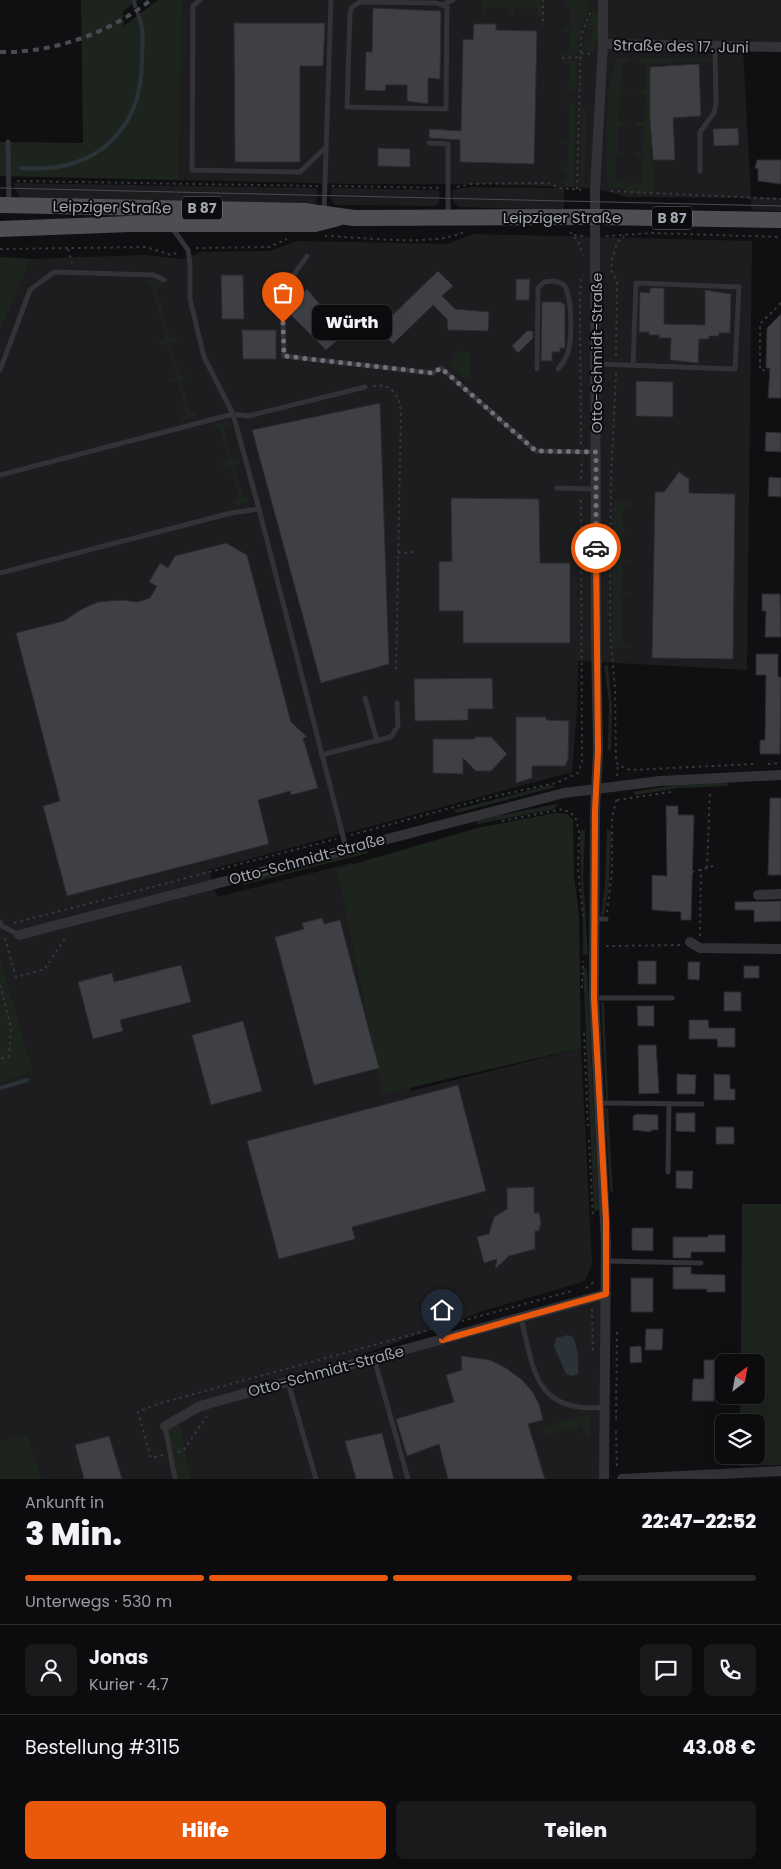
<!DOCTYPE html>
<html lang="de">
<meta charset="utf-8">
<style>
body{margin:0;font-family:Poppins,sans-serif;background:#1a1a1c;color:#f1f3f6;height:100vh;display:flex;flex-direction:column;font-size:19px;white-space:nowrap}
*{box-sizing:border-box;margin:0}
p{font-size:16px;color:#9a9b9e}
.icon{flex:none;width:28px;height:28px;fill:none;stroke:currentColor;stroke-width:2;stroke-linecap:round;stroke-linejoin:round}
.map{position:relative;height:1479px;overflow:hidden}
.panel{display:flex;flex-direction:column;background:#0c0c0e;flex:1}
.panel>*{flex:none}
.needle{width:32px;rotate:31deg}
.controls{position:absolute;left:715px;top:1354px;display:grid;gap:10px}
.controls a{display:grid;place-items:center;width:50px;height:50px;border-radius:8px;background:#0c0c0e;box-shadow:0 5px 20px #0002,0 0 0 1px #2c2c2e;font-size:25px}
.pin{position:absolute;display:grid;place-items:center;width:42px;height:42px;color:#fff;margin:-51px -21px;border-radius:50% 50% 50% 0;rotate:-45deg;box-shadow:0 0 5px #0007}
.pin .icon{rotate:45deg}
.courier{position:absolute;display:grid;place-items:center;width:50px;height:50px;margin:-25px;border:4px solid #ea580c;border-radius:50%;background:#fff;color:#222;box-shadow:0 1px 6px #0007}
.bubble{position:absolute;height:35px;border-radius:8px;background:#0c0c0e;box-shadow:0 5px 20px #0002,0 0 0 1px #2c2c2e;font-size:16px;font-weight:800;line-height:35px;text-align:center}
.summary em{font-style:normal;font-weight:800}
.summary div{display:flex;flex-direction:column-reverse}
.summary{display:flex;align-items:center;justify-content:space-between;height:85px;padding:0 25px}
h1{font-size:32px;font-weight:800;line-height:38px}
.bar{display:grid;grid-template-columns:repeat(4,1fr);gap:8px 5px;align-content:center;height:60px;padding:0 25px}
.bar i{height:6px;border-radius:4px;background:#2c2c2e}
.bar .current{background:#ea580c}
.bar p{grid-column:span 4}
.line{display:flex;align-items:center;gap:12px;padding:0 25px;border-top:1px solid #2c2c2e}
.line div{flex:1}
.round{display:grid;place-items:center;flex:none;width:52px;height:52px;border-radius:8px;background:#1a1a1c}
.button{display:flex;gap:10px;margin-top:auto;padding:10px 25px}
.button a{flex:1;height:58px;border-radius:8px;background:#ea580c;color:#fff;font-size:20px;font-weight:800;line-height:58px;text-align:center}
.button a+a{background:#1a1a1c;color:#f1f3f6}
.map>svg:first-child{display:block}
.built{fill:#1d1d1f}
.green{fill:#1d241e}
.water{fill:#2b3339}
.lines{fill:none;stroke-linecap:round;stroke-linejoin:round}
.stream{stroke:#2b3339;stroke-width:4}
.building{fill:#3f4045;stroke:#2b2b2e}
.path{stroke:#38393d;stroke-width:2;stroke-dasharray:2.5 4;stroke-linecap:butt}
.lane{stroke:#323237;stroke-width:5}
.street{stroke:#323237;stroke-width:10}
.primary{stroke:#4e4f55;stroke-width:16}
.tram{stroke:#4b4c51;stroke-width:1}
.rail{stroke:#4b4c51;stroke-width:4;stroke-dasharray:6 5;stroke-linecap:butt}
.done{stroke:#6f727a;stroke-width:5;stroke-dasharray:0 9}
.route{stroke:#ea580c;stroke-width:6}
.labels{text-anchor:middle;dominant-baseline:central;stroke-width:4;stroke-linejoin:round;paint-order:stroke}
.shield{fill:#0c0b0d;stroke:#757880;stroke-width:1}
.shield-label{font-size:14px;font-weight:bold;fill:#a2a7b2}
.street-label{font-size:15px;fill:#a2a7b2;stroke:#0c0b0d}
</style>
<div class="map">
<svg width="781" height="1479" viewBox="0 0 781 1479">
<rect width="100%" height="100%" fill="#101012"/>
<g class="built">
<polygon points="182,0 781,0 781,47 743,48 751,197 781,198 781,211 752,210 750,198 628,197 597,189 565,187 491,184 354,184 179,180"/>
<polygon points="13,183 317,188 318,193 315,204 21,199"/>
<polygon points="471,187 564,188 564,210 459,207 453,202 452,190"/>
<polygon points="331,188 439,190 439,202 436,206 335,205 331,200"/>
<polygon points="474,234 752,241 747,670 578,661 577,711 572,772 209,870 217,897 352,863 411,1091 581,1048 592,1264 585,1281 483,1311 289,1381 605,1295 604,1479 192,1479 179,1421 270,1387 162,1422 174,1479 42,1479 27,1434 0,1441 0,1084 33,1069 0,955 0,332 31,259 145,255 182,259 201,252 269,251 298,241 447,244"/>
</g>
<g class="green">
<polygon points="81,0 138,0 123,11 124,26 158,0 182,0 179,180 0,176 0,142 83,143"/>
<polygon points="482,0 542,0 542,16 537,16 537,9 514,8 513,15 509,15 509,8 486,8 484,16 481,12"/>
<polygon points="567,0 583,0 590,3 578,38 577,55 562,55 563,52 570,52 570,32 563,31 563,28 571,27 571,6 564,6"/>
<path d="M 595,8 C 602,21 599,38 594,52 L 583,51 L 584,39 L 591,40 L 593,26 L 587,25 Z"/>
<path d="M 618,58 L 629,58 L 628,63 L 622,63 L 620,92 L 628,92 L 628,94 L 620,94 L 619,122 L 626,123 L 626,125 L 618,125 L 617,151 L 624,153 L 624,155 L 616,155 L 615,181 L 626,182 L 625,187 L 608,187 L 607,182 C 607,157 604,74 618,58 Z"/>
<polygon points="639,58 712,59 713,61 650,64 651,161 653,162 654,194 626,193 628,183 641,183 642,156 635,156 635,153 642,152 644,126 636,126 636,122 644,122 645,95 638,94 638,91 646,91 646,64 639,64"/>
<polygon points="564,61 577,61 576,91 563,89 562,87 569,87 569,63 562,63"/>
<polygon points="563,103 576,103 574,186 565,186 560,180 567,179 567,171 561,170 561,167 568,168 568,144 561,144 561,141 569,141 569,106 561,105"/>
<polygon points="582,106 586,114 584,186 580,186"/>
<polygon points="0,257 31,259 0,332"/>
<polygon points="151,279 160,281 163,285 156,287 170,339 177,336 179,340 171,343 180,375 187,374 188,378 181,380 190,413 197,412 195,417 183,420 179,418 186,414 177,381 170,383 169,379 176,376 167,343 161,345 159,341 166,339 151,284 144,285"/>
<polygon points="456,351 470,352 469,379 464,379 451,366 451,360"/>
<polygon points="228,421 231,425 223,427 233,460 240,459 240,463 234,465 243,498 250,498 248,503 236,506 232,501 239,498 230,466 223,467 222,463 229,460 219,428 213,428 215,424"/>
<polygon points="613,501 631,501 632,507 623,508 623,529 632,531 623,532 623,558 631,560 630,562 623,562 622,592 631,593 632,595 622,596 622,643 631,644 631,648 612,647"/>
<polygon points="608,665 612,706 611,749 608,751 609,702 604,666"/>
<polygon points="727,782 728,786 680,788 636,795 633,792 680,784"/>
<polygon points="551,785 555,787 457,813 454,810"/>
<polygon points="557,804 555,809 477,824 476,820"/>
<polygon points="556,813 567,814 573,819 574,876 579,915 581,1048 383,1094 337,869 477,828"/>
<polygon points="607,828 611,832 609,886 604,915 601,915 605,884"/>
<path d="M 582,830 L 585,830 L 583,876 L 588,955 L 583,955 C 584,914 580,874 580,833 Z"/>
<polygon points="366,849 368,853 243,885 244,881"/>
<polygon points="0,955 33,1070 0,1084"/>
<polygon points="583,968 587,969 599,1210 594,1211"/>
<polygon points="601,1002 604,1002 608,1100 606,1100"/>
<polygon points="608,1108 613,1192 610,1191 605,1109"/>
<polygon points="742,1204 781,1204 781,1465 740,1466 740,1455 756,1455 756,1422 740,1422 740,1395 756,1395 756,1362 741,1362"/>
<polygon points="280,1384 179,1421 192,1479 174,1479 161,1422 204,1405"/>
<polygon points="589,1414 590,1438 584,1434 581,1426 544,1436 542,1427"/>
<polygon points="27,1434 42,1479 0,1479 0,1441"/>
</g>
<path class="water" d="M 568,1335 L 573,1337 C 578,1348 579,1362 578,1374 L 573,1376 L 566,1374 L 554,1346 L 556,1338 Z"/>
<g class="lines">
<g class="stream">
<polyline points="134,0 135,6"/>
<path d="M 21,168 C 93,174 142,133 142,59 C 142,43 145,30 138,14"/>
<polyline points="0,1088 27,1080"/>
</g>
</g>
<g class="building">
<polygon points="373,8 441,11 440,79 428,78 428,104 407,101 407,85 386,85 385,91 365,90 366,52 372,52"/>
<polygon points="234,23 325,23 323,66 300,66 300,162 235,162"/>
<polygon points="474,24 496,24 496,30 537,31 534,164 460,162 460,140 429,138 429,129 461,131 463,39 473,40"/>
<polygon points="699,64 701,116 673,118 675,160 653,160 650,119 650,67"/>
<polygon points="738,128 739,145 714,146 713,129"/>
<polygon points="378,148 410,149 410,167 378,166"/>
<polygon points="757,160 781,160 781,184 758,181 758,169 755,168"/>
<polygon points="438,271 453,286 442,296 455,309 489,312 488,331 448,330 447,319 433,305 393,344 378,329"/>
<polygon points="221,275 243,275 244,319 222,319"/>
<polygon points="516,279 530,279 529,300 516,300"/>
<polygon points="650,288 664,288 664,324 705,325 705,290 731,294 730,333 719,333 719,336 709,336 709,339 699,339 698,363 670,360 671,338 659,338 659,335 649,335 649,332 639,332 640,292 650,293"/>
<polygon points="307,289 345,334 326,350 291,315 294,300"/>
<polygon points="542,302 562,302 562,304 565,304 565,348 560,348 560,352 552,352 552,361 541,361"/>
<polygon points="781,314 781,398 768,398 770,368 766,368 767,328"/>
<polygon points="242,330 276,330 276,359 243,359"/>
<polygon points="527,331 533,331 533,338 518,353 512,346"/>
<polygon points="636,381 673,382 673,417 636,416"/>
<polygon points="380,403 389,664 321,683 252,430"/>
<polygon points="766,432 781,433 781,452 765,451"/>
<polygon points="679,472 689,479 689,493 735,494 733,659 652,658 655,492 664,492"/>
<polygon points="769,477 781,478 781,497 768,496"/>
<polygon points="451,498 539,499 540,563 570,563 570,643 463,643 463,611 439,611 439,562 452,561"/>
<polygon points="226,543 247,555 291,722 307,737 303,738 318,788 291,795 290,791 258,800 269,844 67,896 43,806 60,801 16,633 64,621 82,609 98,602 122,600 137,602 150,598 157,586 149,582 160,563 168,568 175,556"/>
<polygon points="762,594 780,594 781,637 765,637 766,611 762,611"/>
<polygon points="756,654 778,654 778,677 781,677 780,754 760,754 760,740 765,740 766,675 756,675"/>
<polygon points="492,678 493,709 468,709 468,720 415,721 414,679"/>
<polygon points="516,717 546,717 546,720 569,721 568,760 565,766 532,766 532,778 516,783"/>
<polygon points="476,737 491,737 507,754 491,771 476,771 463,758 463,774 433,773 433,739 474,739"/>
<polygon points="770,798 781,798 781,875 768,875"/>
<polygon points="666,806 678,806 678,815 694,815 691,920 681,920 681,912 652,910 652,875 667,876"/>
<polygon points="781,901 781,921 754,922 754,910 735,910 735,902"/>
<polygon points="322,918 324,924 340,920 379,1068 314,1085 275,937 304,929 302,923"/>
<rect x="638" y="961" width="18" height="23"/>
<polygon points="688,962 700,962 699,980 688,979"/>
<polygon points="181,965 191,1002 120,1020 123,1031 93,1039 78,982 112,973 114,982"/>
<rect x="744" y="966" width="15" height="12"/>
<rect x="724" y="992" width="17" height="19"/>
<polygon points="637,1006 654,1006 654,1026 638,1026"/>
<polygon points="689,1020 708,1020 709,1028 735,1028 735,1047 718,1047 717,1039 689,1039"/>
<polygon points="243,1021 262,1091 211,1105 192,1035"/>
<polygon points="638,1045 656,1045 659,1093 639,1094"/>
<polygon points="677,1074 696,1075 695,1094 677,1094"/>
<polygon points="714,1074 730,1075 730,1089 735,1089 735,1100 714,1100"/>
<polygon points="458,1085 486,1191 352,1227 355,1239 279,1259 247,1141"/>
<polygon points="676,1113 695,1113 695,1132 676,1131"/>
<polygon points="637,1114 658,1115 658,1130 651,1130 651,1132 633,1130 633,1116"/>
<rect x="716" y="1127" width="18" height="17"/>
<polygon points="676,1171 693,1171 692,1189 676,1188"/>
<polygon points="534,1187 534,1213 539,1213 541,1222 539,1231 535,1231 535,1249 509,1256 495,1269 497,1259 484,1263 477,1237 489,1234 494,1217 507,1209 507,1188"/>
<polygon points="632,1228 653,1228 653,1251 632,1250"/>
<polygon points="708,1235 725,1235 725,1252 691,1252 691,1258 673,1258 673,1237 708,1237"/>
<polygon points="673,1267 691,1267 691,1274 725,1275 725,1292 707,1292 707,1289 673,1289"/>
<rect x="631" y="1278" width="22" height="34"/>
<polygon points="646,1329 663,1329 662,1350 645,1350"/>
<polygon points="641,1346 642,1362 630,1363 630,1347"/>
<polygon points="461,1356 490,1360 506,1368 522,1380 532,1391 539,1404 543,1420 528,1424 545,1479 448,1479 439,1444 407,1456 396,1419 454,1402 446,1375 462,1370"/>
<polygon points="704,1360 714,1360 714,1401 692,1401 693,1379 704,1379"/>
<polygon points="382,1433 394,1479 356,1479 345,1441"/>
<polygon points="109,1436 122,1479 84,1479 75,1445"/>
</g>
<g class="lines">
<g class="path">
<polyline points="543,21 543,0"/>
<polyline points="581,53 591,54"/>
<polyline points="562,58 581,57"/>
<polyline points="17,181 318,186"/>
<polyline points="332,186 440,188"/>
<polyline points="457,187 471,184 541,183 552,184 558,188 585,190"/>
<polyline points="577,189 581,35 592,9"/>
<polyline points="611,191 781,199"/>
<polyline points="570,232 579,243 583,255"/>
<polyline points="574,235 584,236"/>
<path d="M 325,236 C 362,237 433,247 464,232"/>
<polyline points="606,236 652,233 781,237"/>
<polyline points="196,248 269,247 287,239"/>
<polyline points="0,249 146,247 171,255 179,252"/>
<polyline points="68,249 72,263"/>
<polyline points="781,303 760,324 760,370 781,371"/>
<polyline points="616,356 617,281 611,270 612,260 617,243 624,236"/>
<polyline points="616,373 611,477 610,630 615,690 616,760 618,765 630,770 754,764"/>
<path d="M 373,386 C 392,383 399,395 401,412 L 396,671"/>
<polyline points="581,444 580,300 581,280 583,275"/>
<polyline points="581,479 582,459"/>
<polyline points="398,553 416,552"/>
<polyline points="768,764 781,763"/>
<polyline points="617,776 618,765"/>
<polyline points="617,800 671,792"/>
<polyline points="502,821 563,809 575,816 579,831 578,868 583,916"/>
<polyline points="351,835 491,797 556,783 578,773 582,762 581,497"/>
<polyline points="707,868 710,790"/>
<polyline points="692,872 713,866"/>
<polyline points="607,912 612,872 612,817 617,798"/>
<polyline points="14,923 336,839"/>
<polyline points="700,936 701,869"/>
<polyline points="5,938 16,977 45,969 67,935"/>
<polyline points="606,946 681,945"/>
<polyline points="0,985 11,1027 9,1056 0,1059"/>
<polyline points="582,988 583,961"/>
<polyline points="584,1033 588,1126"/>
<polyline points="589,1140 593,1218"/>
<polyline points="586,1288 596,1280"/>
<polyline points="592,1309 593,1354"/>
<polyline points="616,1419 617,1329"/>
<polyline points="616,1431 617,1469"/>
<polyline points="178,1452 183,1451 207,1416"/>
<polyline points="163,1455 151,1458 138,1412 157,1404 572,1291"/>
</g>
<g class="lane">
<polyline points="200,0 193,6 192,170 300,172 325,148"/>
<polygon points="360,2 436,3 447,7 446,109 347,107 350,13 352,7"/>
<polyline points="444,4 453,0"/>
<polyline points="8,142 9,202"/>
<polyline points="429,143 448,144 448,216"/>
<polyline points="700,171 700,132 714,113 716,103 715,47"/>
<polyline points="324,212 331,0"/>
<polyline points="173,229 188,250 190,263 190,299 204,357 233,414 248,416 365,387"/>
<polyline points="307,256 282,291 284,356 433,373 441,368 536,451 595,452"/>
<polyline points="597,364 735,369 739,287 636,283 633,365"/>
<path d="M 537,369 L 538,288 L 544,282 L 555,281 L 564,285 C 572,296 572,333 569,348 C 568,356 563,363 558,369"/>
<polyline points="0,370 30,290 54,272 154,275 164,280"/>
<polyline points="0,475 233,414 259,509"/>
<polyline points="557,488 595,489"/>
<polyline points="0,573 231,513 259,509 346,848"/>
<polyline points="365,698 377,741"/>
<polyline points="321,755 391,737 398,726 397,703"/>
<polyline points="595,919 606,919"/>
<polyline points="0,922 2,926 19,935"/>
<polyline points="594,998 672,998"/>
<polyline points="600,1103 702,1104"/>
<polyline points="668,1172 669,1104"/>
<polyline points="606,1261 701,1263"/>
<path d="M 521,1318 C 534,1371 535,1414 605,1407"/>
<polyline points="374,1358 408,1479"/>
<polyline points="288,1382 316,1479"/>
<polyline points="165,1426 175,1479"/>
</g>
<g class="street">
<polyline points="603,0 603,44 595,190 596,635 598,751 595,811 594,998 606,1243 604,1479"/>
<polyline points="603,44 781,47"/>
<polyline points="758,895 781,894"/>
<polyline points="19,935 564,793 660,781 781,775"/>
<polyline points="690,942 700,948 781,949"/>
<polyline points="165,1426 200,1406 606,1294"/>
<polyline points="622,1479 781,1471"/>
</g>
<g class="primary">
<polyline points="0,205 304,211 354,218 596,217 781,220"/>
<polyline points="0,229 130,224 315,224 338,218"/>
</g>
<polyline class="tram" points="0,188 781,206"/>
<path class="rail" d="M 0,52 C 54,53 109,33 151,0"/>
</g>
<g class="lines">
<polyline class="done" points="283,323 284,356 433,373 441,368 536,451 596,452 596,548"/>
<polyline class="route" points="442,1340 606,1294 606,1220 594,998 595,811 598,751 596,548"/>
</g>
<g class="labels">
<g class="shield">
<rect x="182" y="196.5" width="40" height="23" rx="4"/>
<rect x="652" y="206.5" width="40" height="23" rx="4"/>
</g>
<g class="shield-label">
<text x="202" y="208">B 87</text>
<text x="672" y="218">B 87</text>
</g>
<g class="street-label">
<text transform="translate(681 46) rotate(1)">Straße des 17. Juni</text>
<text transform="translate(112 207) rotate(1)">Leipziger Straße</text>
<text x="562" y="217">Leipziger Straße</text>
<text transform="translate(596 353) rotate(-90)">Otto-Schmidt-Straße</text>
<text transform="translate(307 859) rotate(-15)">Otto-Schmidt-Straße</text>
<text transform="translate(326 1371) rotate(-15)">Otto-Schmidt-Straße</text>
</g>
</g>
</svg>
<div class="controls">
<a><svg class="needle" viewBox="-14 -14 28 28"><path d="M0-13l5 13h-10z" fill="#e53935"/><path d="M0 13l5-13h-10z" fill="#9a9b9e"/></svg></a>
<a><svg class="icon" aria-label="layers" viewBox="0 0 24 24"><path d="M12 4l9 5-9 5-9-5zM3 14l9 5 9-5"/></svg></a>
</div>
<div class="pin" style="left:283px;top:323px;background:#ea580c"><svg class="icon" aria-label="bag" viewBox="0 0 24 24"><path d="M5 8h14l-1 12H6zM9 8a3 3 0 0 1 6 0"/></svg></div>
<div class="pin" style="left:442px;top:1340px;background:#1f2937"><svg class="icon" aria-label="home" viewBox="0 0 24 24"><path d="M3 11l9-7 9 7M6 9v11h12V9"/></svg></div>
<div class="courier" style="left:596px;top:548px"><svg class="icon" aria-label="car" viewBox="0 0 24 24"><path d="M5 17H2v-5l4-1 3-4h7l3 4 3 1v5h-3M9 17h6M6 11h13"/><circle cx="7" cy="17" r="2"/><circle cx="17" cy="17" r="2"/></svg></div>
<div class="bubble" style="left:312px;top:305px;width:80px">Würth</div>
</div>
<section class="panel">
<div class="summary"><div><h1>3 Min.</h1><p>Ankunft in</p></div><em>22:47–22:52</em></div>
<div class="bar"><i class="current"></i><i class="current"></i><i class="current"></i><i></i><p>Unterwegs · 530 m</p></div>
<div class="line" style="height:90px"><a class="round"><svg class="icon" aria-label="person" viewBox="0 0 24 24"><circle cx="12" cy="8" r="4"/><path d="M4 21q1-7 8-7t8 7"/></svg></a><div><b>Jonas</b><p>Kurier · 4.7</p></div><a class="round"><svg class="icon" aria-label="chat" viewBox="0 0 24 24"><path d="M4 5h16v11H9l-5 4z"/></svg></a><a class="round"><svg class="icon" aria-label="phone" viewBox="0 0 24 24"><path d="M5 4h4l2 5-3 2q2 4 5 5l2-3 5 2v4C11 20 4 13 5 4z"/></svg></a></div>
<div class="line" style="height:65px"><div>Bestellung #3115</div><b>43.08 €</b></div>
<div class="button"><a>Hilfe</a><a>Teilen</a></div>
</section>
